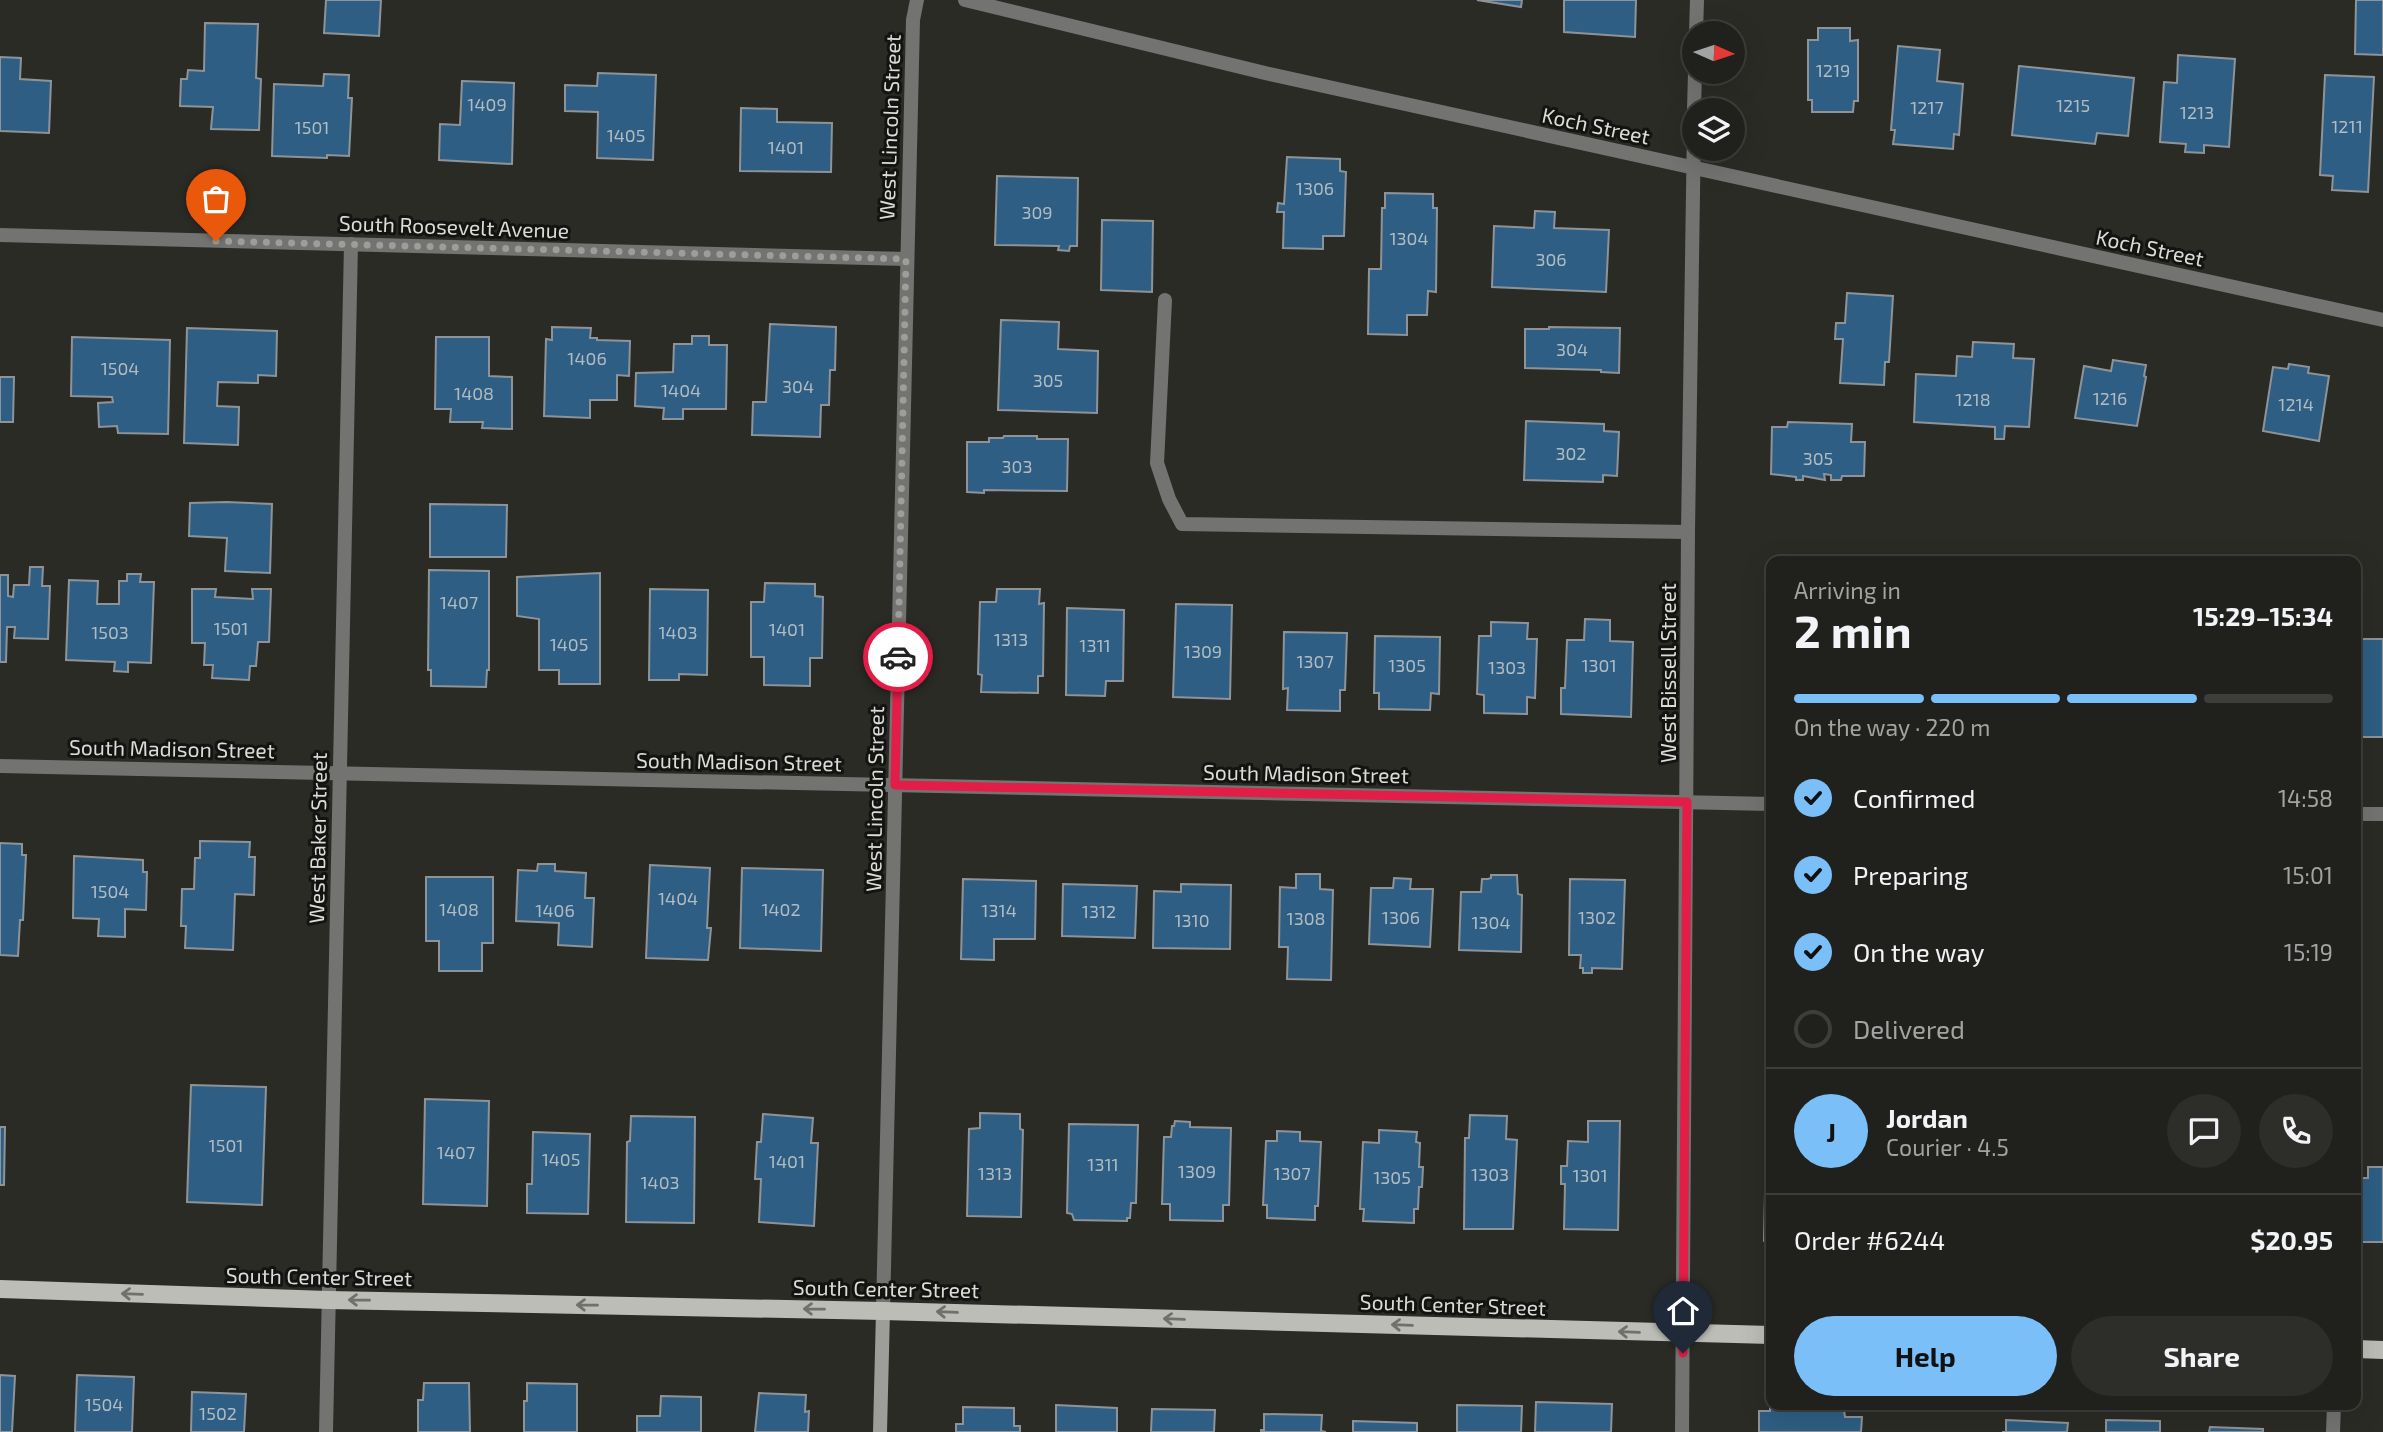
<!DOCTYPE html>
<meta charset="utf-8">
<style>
body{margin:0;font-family:"Exo 2",sans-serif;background:#2d2d29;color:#f1f3f6;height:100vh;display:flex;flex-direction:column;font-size:26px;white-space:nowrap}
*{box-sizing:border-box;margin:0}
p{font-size:23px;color:#a2a3a3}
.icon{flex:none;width:38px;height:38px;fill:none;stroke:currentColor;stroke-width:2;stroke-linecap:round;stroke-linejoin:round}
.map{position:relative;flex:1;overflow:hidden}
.details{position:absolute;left:1766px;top:556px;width:595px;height:854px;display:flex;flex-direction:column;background:#20201c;border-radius:14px;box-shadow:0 7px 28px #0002,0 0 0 2px #3d3e3b}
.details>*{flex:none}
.needle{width:46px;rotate:93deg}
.controls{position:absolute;left:1682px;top:21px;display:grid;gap:14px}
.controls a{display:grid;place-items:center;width:63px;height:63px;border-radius:50%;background:#20201c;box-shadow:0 7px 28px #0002,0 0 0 2px #3d3e3b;font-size:35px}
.pin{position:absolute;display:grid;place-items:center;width:60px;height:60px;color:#fff;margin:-72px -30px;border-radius:50% 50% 50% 0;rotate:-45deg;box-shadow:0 0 7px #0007}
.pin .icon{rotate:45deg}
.courier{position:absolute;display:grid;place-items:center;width:70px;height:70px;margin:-35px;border:5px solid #e11d48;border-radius:50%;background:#fff;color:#222;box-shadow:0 2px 9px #0007}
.overview em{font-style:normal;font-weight:700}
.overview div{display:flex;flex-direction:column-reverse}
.overview{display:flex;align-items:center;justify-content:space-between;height:119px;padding:0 28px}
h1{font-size:46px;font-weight:700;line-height:52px}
.bar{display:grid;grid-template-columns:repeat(4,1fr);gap:10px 7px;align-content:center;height:84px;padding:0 28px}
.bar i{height:9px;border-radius:5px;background:#3d3e3b}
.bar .selected{background:#7abff8}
.bar p{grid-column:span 4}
.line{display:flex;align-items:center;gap:18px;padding:0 28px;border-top:2px solid #3d3e3b}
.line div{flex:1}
.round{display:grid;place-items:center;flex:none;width:74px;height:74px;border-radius:37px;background:#2d2d29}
ol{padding:0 28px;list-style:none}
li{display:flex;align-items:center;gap:21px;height:77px}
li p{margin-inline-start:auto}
li .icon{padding:7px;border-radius:50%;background:#7abff8;color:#111;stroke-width:4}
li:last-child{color:#a2a3a3}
li i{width:38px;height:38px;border:4px solid #3d3e3b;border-radius:50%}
.primary-button{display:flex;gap:14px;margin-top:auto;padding:14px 28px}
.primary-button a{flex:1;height:80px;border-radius:42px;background:#7abff8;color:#111;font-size:28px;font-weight:700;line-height:80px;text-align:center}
.primary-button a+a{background:#2d2d29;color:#f1f3f6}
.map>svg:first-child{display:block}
.building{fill:#2e5e83;stroke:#8e9398;stroke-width:2}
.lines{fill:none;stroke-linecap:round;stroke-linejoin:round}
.service{stroke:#737471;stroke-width:14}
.minor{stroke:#737471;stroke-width:14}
.secondary{stroke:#9d9d99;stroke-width:14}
.primary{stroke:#bdbdb7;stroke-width:18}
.oneway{stroke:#70706c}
.done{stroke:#9d9d99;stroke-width:7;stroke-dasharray:0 12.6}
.route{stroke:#e11d48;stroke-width:9}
.labels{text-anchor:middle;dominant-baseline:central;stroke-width:6;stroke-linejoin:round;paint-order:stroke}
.number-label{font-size:18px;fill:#b0bcc2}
.street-label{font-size:21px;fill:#dbdbd7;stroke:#131311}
</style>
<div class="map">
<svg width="2383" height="1432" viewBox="0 0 2383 1432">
<rect width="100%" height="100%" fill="#2b2b26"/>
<g class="building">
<polygon points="326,0 381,0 379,36 324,33"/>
<polygon points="1477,0 1522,0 1521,7"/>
<polygon points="1564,0 1636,0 1635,37 1564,32"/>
<polygon points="2356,0 2383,0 2383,55 2355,54"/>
<polygon points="205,23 258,24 256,78 261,79 259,130 211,129 213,107 180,106 181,79 187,79 188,70 204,71"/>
<polygon points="1818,28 1850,28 1850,41 1858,40 1858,101 1854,101 1853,112 1812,112 1812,100 1808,100 1808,40 1818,40"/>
<polygon points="1898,46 1940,50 1937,81 1963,84 1959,135 1954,134 1953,149 1893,144 1895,130 1891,130"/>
<polygon points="2178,55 2235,59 2229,147 2204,145 2204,153 2185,152 2186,144 2160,142 2164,82 2177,83"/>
<polygon points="0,57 21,58 20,79 51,81 49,133 0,131"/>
<polygon points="2019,66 2134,78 2128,136 2097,133 2095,144 2012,135"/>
<polygon points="598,73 656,75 653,160 597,158 598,112 565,111 565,85 597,86"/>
<polygon points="324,74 349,75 348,98 352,98 349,156 327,155 327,158 272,156 274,84 323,86"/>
<polygon points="2325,75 2374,77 2368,192 2332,190 2333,176 2320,175"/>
<polygon points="462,81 514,83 512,164 439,160 440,124 460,125"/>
<polygon points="741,108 777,109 777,122 832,123 831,172 740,171"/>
<polygon points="1287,157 1340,159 1340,171 1346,172 1344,236 1323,236 1323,249 1283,248 1284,212 1277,212 1278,203 1284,204"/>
<polygon points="997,176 1078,178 1077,246 1070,246 1069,251 1058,250 1059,246 995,245"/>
<polygon points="1385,193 1433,194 1433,208 1437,208 1436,292 1428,291 1427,315 1407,315 1407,335 1368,334 1369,269 1381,269 1382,208 1385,208"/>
<polygon points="1535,211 1555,212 1554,228 1609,230 1606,292 1492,287 1494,226 1534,228"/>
<polygon points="1102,220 1153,221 1152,292 1101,290"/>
<polygon points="1847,293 1893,296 1889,362 1885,362 1884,385 1840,383 1843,339 1835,339 1836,323 1845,323"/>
<polygon points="1001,320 1059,322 1058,349 1098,351 1097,413 998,410"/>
<polygon points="770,324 836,327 835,370 830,370 829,405 821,405 820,437 752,435 753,402 766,402"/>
<polygon points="552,327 591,328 590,338 597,338 597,340 630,341 629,376 617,375 617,400 590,400 590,418 544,416 546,339 552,340"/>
<polygon points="1549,327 1620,328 1619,373 1601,372 1601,370 1525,368 1525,329 1549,329"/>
<polygon points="187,328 277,331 276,376 258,375 258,383 218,382 217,406 239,407 238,445 184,443"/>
<polygon points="692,336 709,336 709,345 727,345 726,409 683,409 683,419 663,419 664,408 635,406 636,373 673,372 674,344 692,344"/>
<polygon points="72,337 170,340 168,434 118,433 117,426 99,427 98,403 113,402 112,397 71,396"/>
<polygon points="436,337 489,337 489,376 512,377 512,429 482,428 483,422 450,422 451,409 435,409"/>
<polygon points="1973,342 2014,344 2013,358 2034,359 2029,427 2005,426 2004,439 1995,439 1995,427 1914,422 1916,374 1956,376 1957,356 1972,357"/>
<polygon points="2113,360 2146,365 2144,376 2146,377 2137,426 2075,418 2084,366 2111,371"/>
<polygon points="2289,364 2309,367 2308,373 2329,376 2319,441 2263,431 2273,367 2288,369"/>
<polygon points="0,377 14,377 13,422 0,422"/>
<polygon points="1526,421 1604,424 1604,431 1619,432 1617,476 1603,475 1603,482 1524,480"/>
<polygon points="1788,422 1852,424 1851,442 1865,442 1864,476 1842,476 1841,480 1831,480 1831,475 1824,474 1825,480 1803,476 1803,480 1796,480 1796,477 1771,474 1772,427 1787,427"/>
<polygon points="1004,436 1037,436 1037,439 1068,439 1067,491 984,490 984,493 967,492 967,442 989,442 989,438 1003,438"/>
<polygon points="227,502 272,504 270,573 225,571 227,538 189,536 190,503"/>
<polygon points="430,504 507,505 506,557 430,557"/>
<polygon points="30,567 43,567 42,586 50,586 48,639 14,638 15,627 7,627 6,662 0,662 0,575 8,575 8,596 13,597 14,585 29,585"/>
<polygon points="429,570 489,571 489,670 487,670 486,687 431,686 431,670 428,670"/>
<polygon points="600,573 600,684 559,684 559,670 539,670 539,619 517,616 517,577"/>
<polygon points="127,574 141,574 140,582 154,582 151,663 128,662 128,672 114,671 115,662 66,660 69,580 98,581 97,604 119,604 119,581 127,581"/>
<polygon points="765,583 815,584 815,596 823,597 822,658 810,658 810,686 764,685 764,657 751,657 751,602 764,602"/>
<polygon points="192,589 216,589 215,597 253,599 252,589 271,589 269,642 258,642 256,666 250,666 249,680 212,678 213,665 204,665 205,643 192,643"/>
<polygon points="650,589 708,590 707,675 679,674 679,680 649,680"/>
<polygon points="997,589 1040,589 1039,604 1044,603 1043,676 1038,676 1038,693 981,692 982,675 978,674 980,602 996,602"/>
<polygon points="1176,604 1232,605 1230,699 1173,697"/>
<polygon points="1067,608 1124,610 1123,681 1106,681 1105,696 1066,695"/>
<polygon points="1585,619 1610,620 1610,641 1633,642 1631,717 1561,714 1561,688 1565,688 1567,640 1584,640"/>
<polygon points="1491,622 1528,623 1527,639 1537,639 1535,698 1527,697 1527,714 1484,713 1484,695 1477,694 1479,636 1491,636"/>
<polygon points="1284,632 1347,633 1345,690 1340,690 1340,711 1287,710 1288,688 1283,689"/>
<polygon points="1375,636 1440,637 1439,694 1431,693 1430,710 1379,709 1379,693 1374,693"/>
<rect x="2356" y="639" width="27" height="98"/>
<polygon points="200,841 250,842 249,857 255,857 254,895 235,894 233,950 185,948 186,926 181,926 182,889 194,889 195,858 200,858"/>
<polygon points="0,843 22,844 22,855 26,855 23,920 20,920 18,956 0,955"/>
<polygon points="74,856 143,860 143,872 147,872 146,910 125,909 125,937 98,936 99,919 73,918"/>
<polygon points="538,864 555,864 555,871 586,873 585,898 594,898 592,947 558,945 559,923 516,921 518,870 537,871"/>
<polygon points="650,865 710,868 707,928 711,928 708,960 646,958"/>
<polygon points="742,868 823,870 821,951 740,948"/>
<polygon points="1296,874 1320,874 1320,889 1333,890 1331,980 1287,979 1288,947 1279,947 1280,887 1296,888"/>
<polygon points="1491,875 1517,875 1518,894 1522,895 1521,952 1459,950 1461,892 1481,892 1482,879 1488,879 1491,878"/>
<polygon points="426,877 493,877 493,943 482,943 482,971 439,971 439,941 426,941"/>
<polygon points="1394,878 1411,879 1410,889 1433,889 1430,947 1369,944 1371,888 1393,888"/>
<polygon points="963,879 1036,881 1035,939 994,939 994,960 961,959"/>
<polygon points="1570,879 1625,880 1622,969 1592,968 1592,973 1583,973 1583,968 1580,968 1581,955 1569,955"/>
<polygon points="1063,884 1137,886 1135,938 1062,936"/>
<polygon points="1181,884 1231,885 1230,949 1153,948 1154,891 1181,892"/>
<polygon points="191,1085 266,1087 262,1205 187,1202"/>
<polygon points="425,1099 489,1101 487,1206 423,1204"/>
<polygon points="980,1113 1020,1114 1020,1129 1023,1130 1021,1217 967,1216 969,1129 980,1128"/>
<polygon points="763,1114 813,1118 811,1143 818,1143 814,1226 759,1222 761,1179 755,1179 757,1142 761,1142"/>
<polygon points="1470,1115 1507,1116 1506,1139 1517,1140 1513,1229 1464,1229 1465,1138 1469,1138"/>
<polygon points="631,1116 695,1117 694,1223 626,1222 627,1142 630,1141"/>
<polygon points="1175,1121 1190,1122 1190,1127 1231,1128 1229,1205 1223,1205 1223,1221 1170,1220 1170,1204 1162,1204 1164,1137 1171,1137 1172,1126 1174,1126"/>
<polygon points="1588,1121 1620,1121 1618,1230 1564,1229 1565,1184 1561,1184 1561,1166 1567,1166 1568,1141 1588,1142"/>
<polygon points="1069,1124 1138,1125 1136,1203 1131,1203 1130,1218 1127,1218 1127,1221 1074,1220 1072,1214 1067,1213"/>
<polygon points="0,1127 5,1127 4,1185 0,1185"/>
<polygon points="1379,1130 1417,1132 1416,1142 1420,1143 1419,1167 1423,1167 1422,1187 1419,1187 1418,1209 1414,1209 1414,1223 1363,1221 1364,1209 1360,1209 1363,1142 1379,1143"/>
<polygon points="1277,1131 1300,1132 1300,1141 1321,1142 1318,1206 1315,1206 1315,1220 1267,1218 1267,1205 1263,1205 1266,1141 1277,1141"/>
<polygon points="533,1132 590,1134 588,1214 527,1213 527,1184 532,1184"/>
<polygon points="1766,1146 1771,1146 1771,1242 1764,1241"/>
<polygon points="2368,1167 2383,1167 2383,1242 2356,1242 2356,1178 2368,1178"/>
<polygon points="0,1375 15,1376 12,1432 0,1432"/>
<polygon points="77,1375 134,1377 132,1432 75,1432"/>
<polygon points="424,1383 469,1383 470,1432 418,1432 418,1400 423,1400"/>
<polygon points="527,1383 577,1384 577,1432 524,1432 524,1401 527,1401"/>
<polygon points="192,1392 246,1394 244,1432 191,1432"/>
<polygon points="759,1393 806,1395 805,1412 809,1411 808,1432 755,1432"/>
<polygon points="661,1396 701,1397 701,1432 637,1432 637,1416 660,1416"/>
<polygon points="1536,1402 1612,1404 1611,1432 1535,1432"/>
<polygon points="1056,1405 1117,1408 1117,1432 1056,1432"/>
<polygon points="1457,1405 1522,1406 1521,1432 1457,1432"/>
<polygon points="963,1407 1014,1408 1014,1426 1020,1426 1020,1432 956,1432 956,1424 963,1424"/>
<polygon points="1770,1408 1844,1410 1845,1417 1862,1417 1861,1432 1759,1432 1759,1411 1770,1411"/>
<polygon points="1152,1409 1215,1410 1214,1432 1151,1432"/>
<polygon points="1264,1414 1322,1415 1321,1431 1326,1432 1261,1432 1261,1430 1264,1430"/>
<polygon points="2006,1420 2068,1423 2067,1432 2002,1432 2006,1432"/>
<polygon points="2106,1420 2160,1421 2160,1432 2106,1432"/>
<polygon points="1353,1421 1417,1423 1417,1432 1353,1432"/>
<polygon points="2210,1427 2263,1429 2263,1432 2209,1432"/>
</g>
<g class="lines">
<polyline class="service" points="1165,300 1157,463 1169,499 1182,524 1688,532"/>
<g class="minor">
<polyline points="965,0 1265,73 2383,320"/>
<polyline points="1696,33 1697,0"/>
<polyline points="1694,110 1695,72"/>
<polyline points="0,235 906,259"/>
<polyline points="0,766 1771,804"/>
<polyline points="2356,814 2383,814"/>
<polyline points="883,1311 913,20 917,0"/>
<polyline points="326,1432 351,244"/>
<polyline points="1682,1432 1688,532 1694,125"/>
<polyline points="2333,1432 2334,1405"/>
</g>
<polyline class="secondary" points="880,1432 883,1311"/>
<g class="primary">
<polyline points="0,1289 328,1300 883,1311 1771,1335"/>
<polyline points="2356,1349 2383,1350"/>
</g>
</g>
<defs><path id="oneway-shaft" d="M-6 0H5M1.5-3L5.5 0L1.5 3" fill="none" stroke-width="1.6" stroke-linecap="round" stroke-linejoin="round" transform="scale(1.75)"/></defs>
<g class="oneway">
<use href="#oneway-shaft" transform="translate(132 1294) rotate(-178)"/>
<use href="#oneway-shaft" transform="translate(359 1300) rotate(-179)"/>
<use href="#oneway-shaft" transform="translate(587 1305) rotate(-179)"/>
<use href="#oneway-shaft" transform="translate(814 1309) rotate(-179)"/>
<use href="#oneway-shaft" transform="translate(947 1312) rotate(-178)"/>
<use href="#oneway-shaft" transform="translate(1174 1319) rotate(-178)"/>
<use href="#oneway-shaft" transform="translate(1402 1325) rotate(-178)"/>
<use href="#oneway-shaft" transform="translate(1629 1332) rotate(-178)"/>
</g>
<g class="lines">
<polyline class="done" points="216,241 906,259 898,657"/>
<polyline class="route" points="898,657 895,785 1687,802 1683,1353"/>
</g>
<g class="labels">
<g class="number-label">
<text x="1833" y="70">1219</text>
<text x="487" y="104">1409</text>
<text x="2073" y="105">1215</text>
<text x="1927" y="107">1217</text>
<text x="2197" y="112">1213</text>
<text x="2347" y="126">1211</text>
<text x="312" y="127">1501</text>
<text x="626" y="135">1405</text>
<text x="786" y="147">1401</text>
<text x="1315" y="188">1306</text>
<text x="1037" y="212">309</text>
<text x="1409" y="238">1304</text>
<text x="1551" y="259">306</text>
<text x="1572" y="349">304</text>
<text x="587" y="358">1406</text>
<text x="120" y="368">1504</text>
<text x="1048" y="380">305</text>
<text x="798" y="386">304</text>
<text x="681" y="390">1404</text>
<text x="474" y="393">1408</text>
<text x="2110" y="398">1216</text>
<text x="1973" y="399">1218</text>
<text x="2296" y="404">1214</text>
<text x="1571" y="453">302</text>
<text x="1818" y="458">305</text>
<text x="1017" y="466">303</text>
<text x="459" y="602">1407</text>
<text x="231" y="628">1501</text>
<text x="787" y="629">1401</text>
<text x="110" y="632">1503</text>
<text x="678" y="632">1403</text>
<text x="1011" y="639">1313</text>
<text x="569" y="644">1405</text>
<text x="1095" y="645">1311</text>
<text x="1203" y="651">1309</text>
<text x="1315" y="661">1307</text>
<text x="1407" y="665">1305</text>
<text x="1599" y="665">1301</text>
<text x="1507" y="667">1303</text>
<text x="110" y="891">1504</text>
<text x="678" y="898">1404</text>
<text x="459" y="909">1408</text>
<text x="781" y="909">1402</text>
<text x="555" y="910">1406</text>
<text x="999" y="910">1314</text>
<text x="1099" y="911">1312</text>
<text x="1401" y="917">1306</text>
<text x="1597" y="917">1302</text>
<text x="1306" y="918">1308</text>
<text x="1192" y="920">1310</text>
<text x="1491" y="922">1304</text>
<text x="226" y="1145">1501</text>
<text x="456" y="1152">1407</text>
<text x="561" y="1159">1405</text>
<text x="787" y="1161">1401</text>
<text x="1103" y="1164">1311</text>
<text x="1197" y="1171">1309</text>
<text x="995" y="1173">1313</text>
<text x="1292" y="1173">1307</text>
<text x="1490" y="1174">1303</text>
<text x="1590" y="1175">1301</text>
<text x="1392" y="1177">1305</text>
<text x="660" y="1182">1403</text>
<text x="104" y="1404">1504</text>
<text x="218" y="1413">1502</text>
</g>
<g class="street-label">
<text transform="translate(1596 125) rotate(12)">Koch Street</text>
<text transform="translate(889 127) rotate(-88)">West Lincoln Street</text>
<text transform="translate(454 226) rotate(2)">South Roosevelt Avenue</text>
<text transform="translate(2150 247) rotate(12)">Koch Street</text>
<text transform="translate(1667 673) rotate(-90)">West Bissell Street</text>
<text transform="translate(172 748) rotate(1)">South Madison Street</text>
<text transform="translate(739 761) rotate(1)">South Madison Street</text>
<text transform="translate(1306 773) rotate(1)">South Madison Street</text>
<text transform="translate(874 799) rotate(-89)">West Lincoln Street</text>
<text transform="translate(317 838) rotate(-89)">West Baker Street</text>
<text transform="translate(319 1276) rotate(1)">South Center Street</text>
<text transform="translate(886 1288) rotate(1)">South Center Street</text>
<text transform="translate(1453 1304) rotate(2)">South Center Street</text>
</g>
</g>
</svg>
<div class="controls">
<a><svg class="needle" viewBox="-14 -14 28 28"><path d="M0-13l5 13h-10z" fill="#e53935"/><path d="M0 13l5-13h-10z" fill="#a2a3a3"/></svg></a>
<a><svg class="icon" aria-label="layers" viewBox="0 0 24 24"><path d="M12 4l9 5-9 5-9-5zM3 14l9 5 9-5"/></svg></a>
</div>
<div class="pin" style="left:216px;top:241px;background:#ea580c"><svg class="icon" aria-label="bag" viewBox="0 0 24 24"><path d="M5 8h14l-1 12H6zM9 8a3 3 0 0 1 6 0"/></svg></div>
<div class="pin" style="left:1683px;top:1353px;background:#1f2937"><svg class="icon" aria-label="home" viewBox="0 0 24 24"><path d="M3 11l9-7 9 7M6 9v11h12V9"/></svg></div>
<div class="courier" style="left:898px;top:657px"><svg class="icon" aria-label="car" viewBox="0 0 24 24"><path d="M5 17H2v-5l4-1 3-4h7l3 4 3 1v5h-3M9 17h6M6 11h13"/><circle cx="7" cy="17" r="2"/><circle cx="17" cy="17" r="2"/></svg></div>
<section class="details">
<div class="overview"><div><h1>2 min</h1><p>Arriving in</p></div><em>15:29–15:34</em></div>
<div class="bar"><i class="selected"></i><i class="selected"></i><i class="selected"></i><i></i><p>On the way · 220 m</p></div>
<ol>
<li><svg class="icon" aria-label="check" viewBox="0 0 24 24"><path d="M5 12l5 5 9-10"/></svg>Confirmed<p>14:58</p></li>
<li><svg class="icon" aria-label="check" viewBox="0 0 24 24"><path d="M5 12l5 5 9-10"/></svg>Preparing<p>15:01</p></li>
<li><svg class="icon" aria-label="check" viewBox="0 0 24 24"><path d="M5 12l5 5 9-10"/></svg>On the way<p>15:19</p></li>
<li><i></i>Delivered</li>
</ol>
<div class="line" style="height:126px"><b class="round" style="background:#7abff8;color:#111">J</b><div><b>Jordan</b><p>Courier · 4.5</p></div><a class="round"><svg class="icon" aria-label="chat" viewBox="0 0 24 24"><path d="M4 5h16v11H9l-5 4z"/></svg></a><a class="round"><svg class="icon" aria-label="phone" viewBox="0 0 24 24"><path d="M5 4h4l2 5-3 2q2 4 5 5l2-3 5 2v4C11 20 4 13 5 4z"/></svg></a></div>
<div class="line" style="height:91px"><div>Order #6244</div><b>$20.95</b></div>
<div class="primary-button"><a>Help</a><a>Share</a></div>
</section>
</div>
